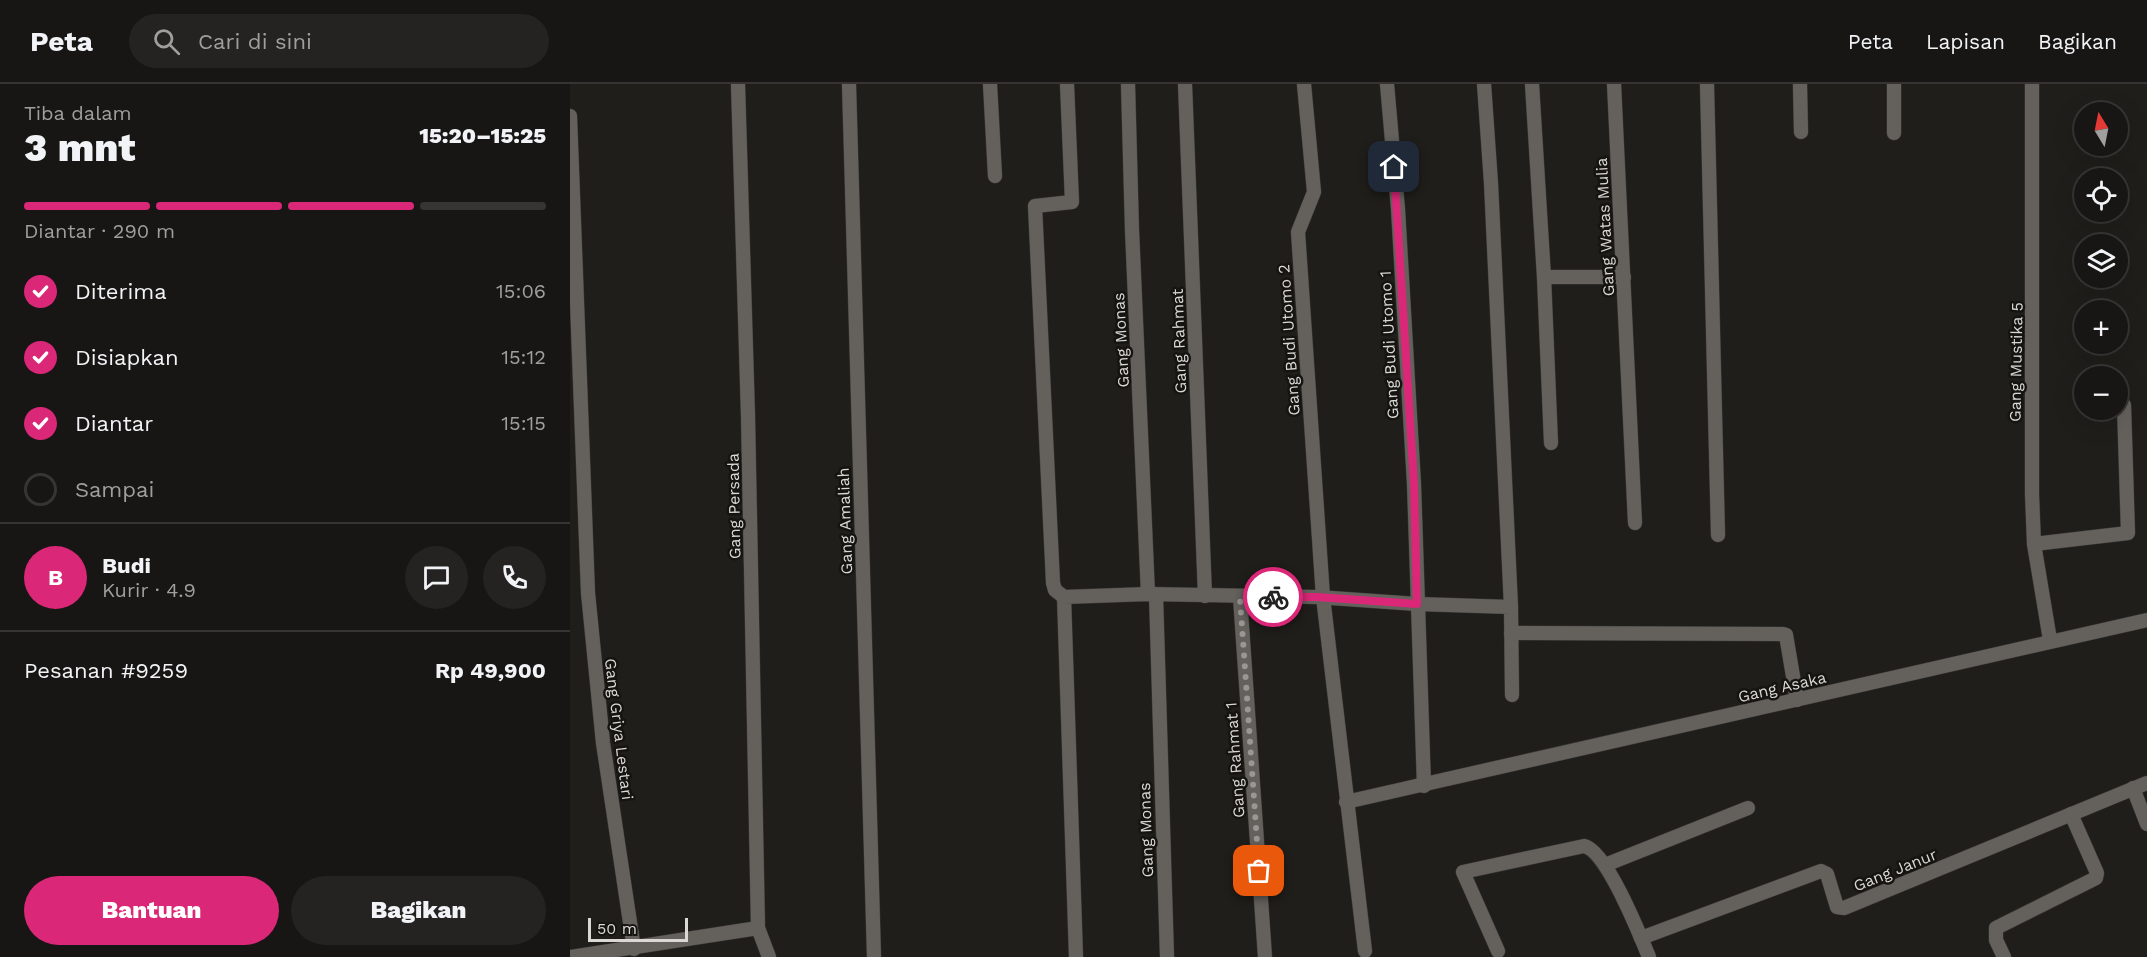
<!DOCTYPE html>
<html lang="id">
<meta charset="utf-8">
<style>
body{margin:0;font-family:"Work Sans",sans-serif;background:#252322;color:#f1f3f6;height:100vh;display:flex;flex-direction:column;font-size:22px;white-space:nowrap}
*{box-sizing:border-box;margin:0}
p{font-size:20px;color:#9f9fa0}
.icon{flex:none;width:33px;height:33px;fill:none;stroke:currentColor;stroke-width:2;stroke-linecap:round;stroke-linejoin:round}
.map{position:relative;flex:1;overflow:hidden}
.drawer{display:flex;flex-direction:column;background:#181614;width:570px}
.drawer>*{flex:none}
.needle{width:39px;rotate:350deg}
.buttons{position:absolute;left:1504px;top:18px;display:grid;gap:12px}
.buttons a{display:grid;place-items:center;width:54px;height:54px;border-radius:50%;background:#181614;box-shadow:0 6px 24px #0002,0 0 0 2px #363534;font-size:30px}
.scale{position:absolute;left:18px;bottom:15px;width:100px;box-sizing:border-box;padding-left:6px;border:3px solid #d9d8d5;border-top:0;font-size:16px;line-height:21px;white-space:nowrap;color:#d9d8d5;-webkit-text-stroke:4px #161411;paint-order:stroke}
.pin{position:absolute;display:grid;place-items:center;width:51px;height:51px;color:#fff;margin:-26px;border-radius:12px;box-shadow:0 3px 9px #0006}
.courier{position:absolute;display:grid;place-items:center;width:60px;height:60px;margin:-30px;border:4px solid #db2777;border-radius:50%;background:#fff;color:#222;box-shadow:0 2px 8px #0007}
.summary em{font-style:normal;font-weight:800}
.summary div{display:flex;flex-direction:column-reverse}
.summary{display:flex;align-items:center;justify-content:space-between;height:102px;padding:0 24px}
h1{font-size:39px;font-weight:800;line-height:45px}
.bar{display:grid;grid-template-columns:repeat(4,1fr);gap:9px 6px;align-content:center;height:72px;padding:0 24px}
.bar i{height:8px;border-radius:4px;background:#363534}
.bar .current{background:#db2777}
.bar p{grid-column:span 4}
.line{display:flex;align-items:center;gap:15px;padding:0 24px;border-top:2px solid #363534}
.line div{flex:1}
.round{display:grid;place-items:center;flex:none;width:63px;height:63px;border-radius:32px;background:#252322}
ol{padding:0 24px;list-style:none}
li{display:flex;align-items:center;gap:18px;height:66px}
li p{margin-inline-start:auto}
li .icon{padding:6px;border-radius:50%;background:#db2777;color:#fff;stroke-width:4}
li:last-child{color:#9f9fa0}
li i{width:33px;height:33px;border:3px solid #363534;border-radius:50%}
.action{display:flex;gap:12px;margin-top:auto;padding:12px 24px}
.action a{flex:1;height:69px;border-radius:36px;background:#db2777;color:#fff;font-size:24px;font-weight:800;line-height:69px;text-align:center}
.action a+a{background:#252322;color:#f1f3f6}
header{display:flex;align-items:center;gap:36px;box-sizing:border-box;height:84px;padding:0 30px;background:#181614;border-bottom:2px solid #363534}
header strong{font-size:28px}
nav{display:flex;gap:33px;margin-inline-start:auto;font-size:21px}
.search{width:420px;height:54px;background:#252322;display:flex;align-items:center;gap:15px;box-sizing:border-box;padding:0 21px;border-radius:33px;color:#9f9fa0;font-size:22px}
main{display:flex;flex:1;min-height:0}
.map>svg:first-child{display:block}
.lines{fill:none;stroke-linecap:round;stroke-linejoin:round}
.street-casing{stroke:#3b3a37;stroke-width:15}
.street{stroke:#64615d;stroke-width:14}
.done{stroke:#989794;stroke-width:6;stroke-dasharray:0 10.8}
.route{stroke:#db2777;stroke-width:8}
.labels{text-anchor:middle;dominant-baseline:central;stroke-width:5;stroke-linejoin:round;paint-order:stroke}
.street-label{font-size:16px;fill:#d9d8d5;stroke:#161411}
</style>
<header>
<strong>Peta</strong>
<div class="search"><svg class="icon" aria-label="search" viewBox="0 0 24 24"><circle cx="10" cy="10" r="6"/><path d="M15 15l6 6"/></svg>Cari di sini</div>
<nav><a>Peta</a><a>Lapisan</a><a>Bagikan</a></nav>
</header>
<main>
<section class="drawer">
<div class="summary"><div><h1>3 mnt</h1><p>Tiba dalam</p></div><em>15:20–15:25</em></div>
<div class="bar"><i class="current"></i><i class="current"></i><i class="current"></i><i></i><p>Diantar · 290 m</p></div>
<ol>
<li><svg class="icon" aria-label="check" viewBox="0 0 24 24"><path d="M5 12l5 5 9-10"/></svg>Diterima<p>15:06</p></li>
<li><svg class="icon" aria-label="check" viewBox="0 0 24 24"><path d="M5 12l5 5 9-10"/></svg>Disiapkan<p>15:12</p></li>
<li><svg class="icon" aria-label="check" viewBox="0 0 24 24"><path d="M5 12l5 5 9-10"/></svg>Diantar<p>15:15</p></li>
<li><i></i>Sampai</li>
</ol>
<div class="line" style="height:108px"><b class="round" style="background:#db2777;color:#fff">B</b><div><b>Budi</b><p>Kurir · 4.9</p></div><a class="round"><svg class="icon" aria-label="chat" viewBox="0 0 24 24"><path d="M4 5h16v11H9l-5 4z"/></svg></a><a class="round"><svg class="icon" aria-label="phone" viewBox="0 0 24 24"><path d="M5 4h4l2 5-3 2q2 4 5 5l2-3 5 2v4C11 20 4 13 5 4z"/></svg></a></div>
<div class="line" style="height:78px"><div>Pesanan #9259</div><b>Rp 49,900</b></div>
<div class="action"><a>Bantuan</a><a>Bagikan</a></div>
</section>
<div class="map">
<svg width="1577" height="873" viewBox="0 0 1577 873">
<rect width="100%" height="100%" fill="#201e1a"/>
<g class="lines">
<defs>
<g id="street">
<polyline points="168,0 178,332 188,844 199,873"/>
<polyline points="279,0 304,873"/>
<polyline points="420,0 425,92"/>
<polyline points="558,0 562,146 578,510"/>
<polyline points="615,0 635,512"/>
<polyline points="734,0 744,108 728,148 753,513 795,867"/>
<polyline points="817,0 828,125 844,400 854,702"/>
<polyline points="914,0 921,99 941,523"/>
<polyline points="962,0 974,193 1054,193"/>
<polyline points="1044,0 1065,439"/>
<polyline points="1137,0 1148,451"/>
<polyline points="1230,0 1231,48"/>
<polyline points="1324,0 1324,49"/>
<polyline points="1462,0 1462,410 1464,460 1480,556"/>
<polyline points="0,32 18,509 33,659 64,865"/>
<polyline points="974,193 981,359"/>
<polyline points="1464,460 1558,449 1554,321"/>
<polyline points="586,511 597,873"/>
<polyline points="494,513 485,506 483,499 465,122 502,118 497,0"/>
<polyline points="670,513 695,873"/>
<polyline points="941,549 1213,550 1216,551 1227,616"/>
<polyline points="1563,704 1577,740"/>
<polyline points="776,718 1577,536"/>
<polyline points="1035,781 1178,724"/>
<polyline points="1071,854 1251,787 1257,790 1267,823 1274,824 1577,699"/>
<path d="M 928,867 L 893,788 L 1014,762 C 1036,766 1070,851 1079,873"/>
<polyline points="1,873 188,844"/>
<polyline points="506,873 494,513 578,510 747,513 847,520 941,523 942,611"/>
<polyline points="1434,873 1426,856 1426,844 1526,794 1527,789 1501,730"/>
</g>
</defs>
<use href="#street" class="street-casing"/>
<use href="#street" class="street"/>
</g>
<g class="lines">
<polyline class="done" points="689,787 670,513 703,513"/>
<polyline class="route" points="703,513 747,513 847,520 844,400 824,83"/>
</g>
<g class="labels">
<g class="street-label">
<text transform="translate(1035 143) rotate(-93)">Gang Watas Mulia</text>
<text transform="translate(551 256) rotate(-93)">Gang Monas</text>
<text transform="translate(719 256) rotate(-94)">Gang Budi Utomo 2</text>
<text transform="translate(609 257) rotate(-92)">Gang Rahmat</text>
<text transform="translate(819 261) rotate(-93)">Gang Budi Utomo 1</text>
<text transform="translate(1446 278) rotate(-89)">Gang Mustika 5</text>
<text transform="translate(164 422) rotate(-91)">Gang Persada</text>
<text transform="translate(275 437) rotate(-92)">Gang Amaliah</text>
<text transform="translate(1212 603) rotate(-13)">Gang Asaka</text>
<text transform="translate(49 645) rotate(83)">Gang Griya Lestari</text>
<text transform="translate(665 676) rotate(-94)">Gang Rahmat 1</text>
<text transform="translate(576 746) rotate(-92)">Gang Monas</text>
<text transform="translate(1325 786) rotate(-22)">Gang Janur</text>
</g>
</g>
</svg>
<div class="buttons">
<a><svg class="needle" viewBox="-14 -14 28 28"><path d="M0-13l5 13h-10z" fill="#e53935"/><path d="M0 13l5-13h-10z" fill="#9f9fa0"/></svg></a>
<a><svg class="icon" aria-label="locate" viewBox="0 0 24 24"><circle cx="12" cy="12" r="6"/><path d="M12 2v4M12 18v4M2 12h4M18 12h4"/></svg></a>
<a><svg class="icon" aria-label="layers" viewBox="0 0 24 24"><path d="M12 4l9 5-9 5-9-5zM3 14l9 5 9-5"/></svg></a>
<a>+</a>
<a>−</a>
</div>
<div class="scale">50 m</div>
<div class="pin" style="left:689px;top:787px;background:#ea580c"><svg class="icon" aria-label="bag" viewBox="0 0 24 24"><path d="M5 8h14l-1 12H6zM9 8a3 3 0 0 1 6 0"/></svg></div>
<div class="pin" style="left:824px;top:83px;background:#1f2937"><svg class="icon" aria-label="home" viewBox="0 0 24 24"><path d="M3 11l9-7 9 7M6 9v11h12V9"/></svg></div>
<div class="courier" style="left:703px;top:513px"><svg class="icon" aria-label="bike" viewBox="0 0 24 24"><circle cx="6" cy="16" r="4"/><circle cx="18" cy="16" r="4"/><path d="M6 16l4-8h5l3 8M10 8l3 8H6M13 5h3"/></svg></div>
</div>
</main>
